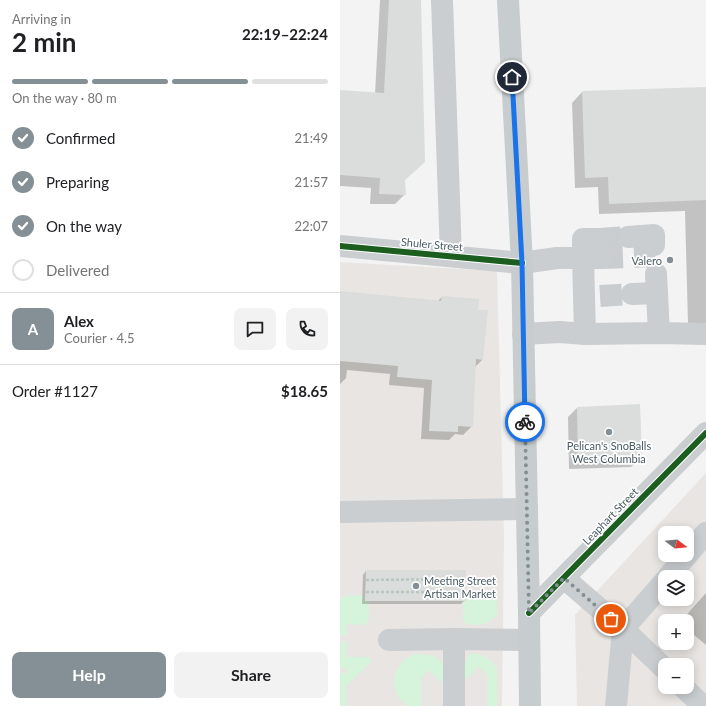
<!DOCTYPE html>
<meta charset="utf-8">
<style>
body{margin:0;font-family:Lato,sans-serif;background:#f2f2f2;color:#202124;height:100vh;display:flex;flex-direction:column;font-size:15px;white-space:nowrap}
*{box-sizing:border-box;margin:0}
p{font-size:13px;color:#757577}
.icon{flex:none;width:22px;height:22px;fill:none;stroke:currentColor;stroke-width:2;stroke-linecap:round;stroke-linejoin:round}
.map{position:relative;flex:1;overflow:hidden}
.side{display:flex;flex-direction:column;background:#fff;width:340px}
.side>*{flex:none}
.needle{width:26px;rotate:106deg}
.fabs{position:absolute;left:318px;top:526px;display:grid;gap:8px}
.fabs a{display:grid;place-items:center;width:36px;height:36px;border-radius:8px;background:#fff;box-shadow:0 2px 10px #0003;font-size:20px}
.pin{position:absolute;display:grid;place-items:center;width:34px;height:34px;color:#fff;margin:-17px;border:2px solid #fff;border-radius:50%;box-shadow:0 1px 4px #0007}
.courier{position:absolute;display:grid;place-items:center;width:40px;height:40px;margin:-20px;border:3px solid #1a73e8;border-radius:50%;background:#fff;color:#222;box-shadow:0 1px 5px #0007}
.overview em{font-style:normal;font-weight:700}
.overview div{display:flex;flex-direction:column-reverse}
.overview{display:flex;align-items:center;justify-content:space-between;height:68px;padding:0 12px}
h1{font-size:26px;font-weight:700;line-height:30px}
.bar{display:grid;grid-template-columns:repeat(4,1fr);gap:6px 4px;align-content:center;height:48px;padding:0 12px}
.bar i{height:5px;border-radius:3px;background:#e0e0e0}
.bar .active{background:#849095}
.bar p{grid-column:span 4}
.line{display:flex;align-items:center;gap:10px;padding:0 12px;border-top:1px solid #e0e0e0}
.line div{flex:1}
.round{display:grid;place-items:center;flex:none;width:42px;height:42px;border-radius:8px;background:#f2f2f2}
ol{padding:0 12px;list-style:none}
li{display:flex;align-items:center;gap:12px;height:44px}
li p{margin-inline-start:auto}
li .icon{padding:4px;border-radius:50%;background:#849095;color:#fff;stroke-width:4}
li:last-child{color:#757577}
li i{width:22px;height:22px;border:2px solid #e0e0e0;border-radius:50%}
.cta{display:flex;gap:8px;margin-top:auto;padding:8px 12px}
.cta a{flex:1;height:46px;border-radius:8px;background:#849095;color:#fff;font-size:16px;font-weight:700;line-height:46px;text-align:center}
.cta a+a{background:#f2f2f2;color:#202124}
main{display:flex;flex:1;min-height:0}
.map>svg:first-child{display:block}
.commercial{fill:#e8e5e2;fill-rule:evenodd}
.green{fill:#d6f4db}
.shadow{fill:#0003}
.building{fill:#dbdcdc}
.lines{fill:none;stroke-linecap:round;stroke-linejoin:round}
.minor-tunnel{stroke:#c9cdcf;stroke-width:22;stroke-dasharray:22 11;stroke-linecap:butt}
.path{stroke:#b9c7c0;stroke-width:2.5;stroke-dasharray:3 2;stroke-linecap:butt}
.minor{stroke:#caced0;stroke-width:22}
.major{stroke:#c7cdcf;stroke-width:22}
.cycleway-casing{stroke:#fff;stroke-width:8}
.cycleway{stroke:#1b5e20;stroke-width:6}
.done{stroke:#849095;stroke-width:4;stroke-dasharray:0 7.2}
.route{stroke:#1a73e8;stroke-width:5}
.poi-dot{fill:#849095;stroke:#fff;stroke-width:1.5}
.labels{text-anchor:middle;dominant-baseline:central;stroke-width:3.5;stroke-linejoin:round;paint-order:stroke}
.street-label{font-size:11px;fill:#485b62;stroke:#fff}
.poi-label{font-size:11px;fill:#485b62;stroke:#fff;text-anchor:end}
</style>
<main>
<section class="side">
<div class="overview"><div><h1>2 min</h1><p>Arriving in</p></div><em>22:19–22:24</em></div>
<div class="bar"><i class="active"></i><i class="active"></i><i class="active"></i><i></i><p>On the way · 80 m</p></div>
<ol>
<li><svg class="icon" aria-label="check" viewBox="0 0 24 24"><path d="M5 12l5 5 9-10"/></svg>Confirmed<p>21:49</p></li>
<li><svg class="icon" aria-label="check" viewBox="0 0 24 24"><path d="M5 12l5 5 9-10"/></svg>Preparing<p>21:57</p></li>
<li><svg class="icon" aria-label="check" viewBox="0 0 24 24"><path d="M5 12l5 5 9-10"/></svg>On the way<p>22:07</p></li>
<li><i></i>Delivered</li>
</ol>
<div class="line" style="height:72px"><b class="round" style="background:#849095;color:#fff">A</b><div><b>Alex</b><p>Courier · 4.5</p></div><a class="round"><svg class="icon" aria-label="chat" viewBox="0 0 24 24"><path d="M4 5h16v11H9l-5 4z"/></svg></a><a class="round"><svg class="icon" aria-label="phone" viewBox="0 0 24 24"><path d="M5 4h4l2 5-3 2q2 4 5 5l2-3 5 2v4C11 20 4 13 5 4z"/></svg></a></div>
<div class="line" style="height:52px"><div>Order #1127</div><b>$18.65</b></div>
<div class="cta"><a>Help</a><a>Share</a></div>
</section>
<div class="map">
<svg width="366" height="706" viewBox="0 0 366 706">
<rect width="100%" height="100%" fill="#f4f3f3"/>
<g class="commercial">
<polygon points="0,262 157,271 164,537 162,706 0,706"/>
<path d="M 366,473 L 366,706 L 237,706 L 235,615 ZM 325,533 L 347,533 L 347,555 L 325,555 ZM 325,577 L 347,577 L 347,599 L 325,599 ZM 325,621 L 347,621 L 347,643 L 325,643 ZM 325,665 L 347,665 L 347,687 L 325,687 Z"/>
</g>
<g class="green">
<polygon points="25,595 25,601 29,601 29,617 27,623 24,625 7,624 7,635 0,635 0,598 6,596"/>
<path d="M 126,595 L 152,595 L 154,596 L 157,602 L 157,615 C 148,624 138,627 125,623 L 123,618 L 123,602 L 126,602 Z"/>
<polygon points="7,641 6,657 28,657 30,658 31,662 6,686 6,706 0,706 0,673 6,674 7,669 0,668 0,642"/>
<path d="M 76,654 L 91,655 L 98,658 L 104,666 L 105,680 L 102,681 L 100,681 L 88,670 L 81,678 L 81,706 L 67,706 C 64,702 59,699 57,694 C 51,682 55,665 67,658 C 70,656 73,655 76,654 Z"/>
<path d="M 131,654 C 142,652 150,660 157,667 L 157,706 L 147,706 L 147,675 L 139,666 L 127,679 L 125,679 C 124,666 121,663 131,654 Z"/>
</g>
<g class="shadow">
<polygon points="40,0 80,0 64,181 65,194 55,204 30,204 31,188 0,186 0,91 35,94"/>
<polygon points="366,88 366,324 348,324 345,211 259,214 258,187 235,188 232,103 242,92"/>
<polygon points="0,292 98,301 102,297 137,310 142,360 135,367 132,426 123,435 115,434 109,440 81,439 84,388 49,385 50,374 7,370 6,378 0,384"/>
<polygon points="237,408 301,458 291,467 229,469 228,417"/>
<polygon points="26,571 125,600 121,604 22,604 23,575"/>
<polygon points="366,593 366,645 347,629 347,621 341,621"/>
</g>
<g class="building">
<polygon points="49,0 81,0 85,162 65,180 66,195 39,194 40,178 0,175 0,90 44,93"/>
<polygon points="366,87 366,200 269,204 268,177 245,178 242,91"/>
<polygon points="0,291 101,301 102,296 139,299 138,310 148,310 143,360 136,359 133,427 118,426 118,432 89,431 92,380 57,377 58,366 0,361"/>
<polygon points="300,404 302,458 238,460 237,407"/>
<polygon points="26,570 126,570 126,601 25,601"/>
</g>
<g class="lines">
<g class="minor-tunnel">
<polyline points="259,239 288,237"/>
<polyline points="261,258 315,256"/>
<polyline points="260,296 292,294"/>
</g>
<g class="path">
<polyline points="26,580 126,579"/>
<polyline points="26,592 126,592"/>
</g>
<g class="minor">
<polyline points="102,0 111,256"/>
<polyline points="288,237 314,235 314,245"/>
<polyline points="259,239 243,239 243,258 261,258"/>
<polyline points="0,246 182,263 217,258 243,258 245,334 220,332 183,334"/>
<polyline points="316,274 319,333"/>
<polyline points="292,294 317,293"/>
<polyline points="245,334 319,333 366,334"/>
<polyline points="0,512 187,509"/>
<polyline points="328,577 366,533"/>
<polyline points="224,578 283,629 325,669"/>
<polyline points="189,613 366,433"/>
<polyline points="49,640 114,639 189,640"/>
<polyline points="343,687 363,706"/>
<polyline points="114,706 114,639"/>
<polyline points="276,706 283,629 325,581"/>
</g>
<polyline class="major" points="168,0 182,263 189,613 190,706"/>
<defs>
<g id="cycleway">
<polyline points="0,246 182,263"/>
<polyline points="189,613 366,433"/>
</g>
</defs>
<use href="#cycleway" class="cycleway-casing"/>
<use href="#cycleway" class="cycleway"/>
</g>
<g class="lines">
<polyline class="done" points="185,422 189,613 224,578 271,619"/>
<polyline class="route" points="172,77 182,263 185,422"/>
</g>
<g class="poi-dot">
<circle cx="330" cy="260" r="4"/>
<circle cx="269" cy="432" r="4"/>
<circle cx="76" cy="586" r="4"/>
</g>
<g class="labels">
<g class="street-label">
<text transform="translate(92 244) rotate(5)">Shuler Street</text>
<text transform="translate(270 516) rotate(-46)">Leaphart Street</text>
</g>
<g class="poi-label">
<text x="322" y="260">Valero</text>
<text x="269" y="445" text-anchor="middle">Pelican's SnoBalls<tspan x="269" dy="13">West Columbia</tspan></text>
<text x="84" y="580" text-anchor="start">Meeting Street<tspan x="84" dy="13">Artisan Market</tspan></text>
</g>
</g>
</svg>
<div class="fabs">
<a><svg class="needle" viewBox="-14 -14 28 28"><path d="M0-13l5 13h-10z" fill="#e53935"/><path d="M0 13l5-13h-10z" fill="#757577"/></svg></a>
<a><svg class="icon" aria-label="layers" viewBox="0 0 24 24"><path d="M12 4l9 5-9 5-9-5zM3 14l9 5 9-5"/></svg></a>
<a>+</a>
<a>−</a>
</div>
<div class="pin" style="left:271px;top:619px;background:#ea580c"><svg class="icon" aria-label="bag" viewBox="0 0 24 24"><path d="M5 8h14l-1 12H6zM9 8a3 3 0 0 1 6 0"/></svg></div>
<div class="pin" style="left:172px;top:77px;background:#1f2937"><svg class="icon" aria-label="home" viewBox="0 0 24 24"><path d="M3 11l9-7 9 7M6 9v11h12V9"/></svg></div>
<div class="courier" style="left:185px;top:422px"><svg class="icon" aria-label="bike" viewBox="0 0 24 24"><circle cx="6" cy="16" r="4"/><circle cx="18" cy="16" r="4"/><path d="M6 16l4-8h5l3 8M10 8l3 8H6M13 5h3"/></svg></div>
</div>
</main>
